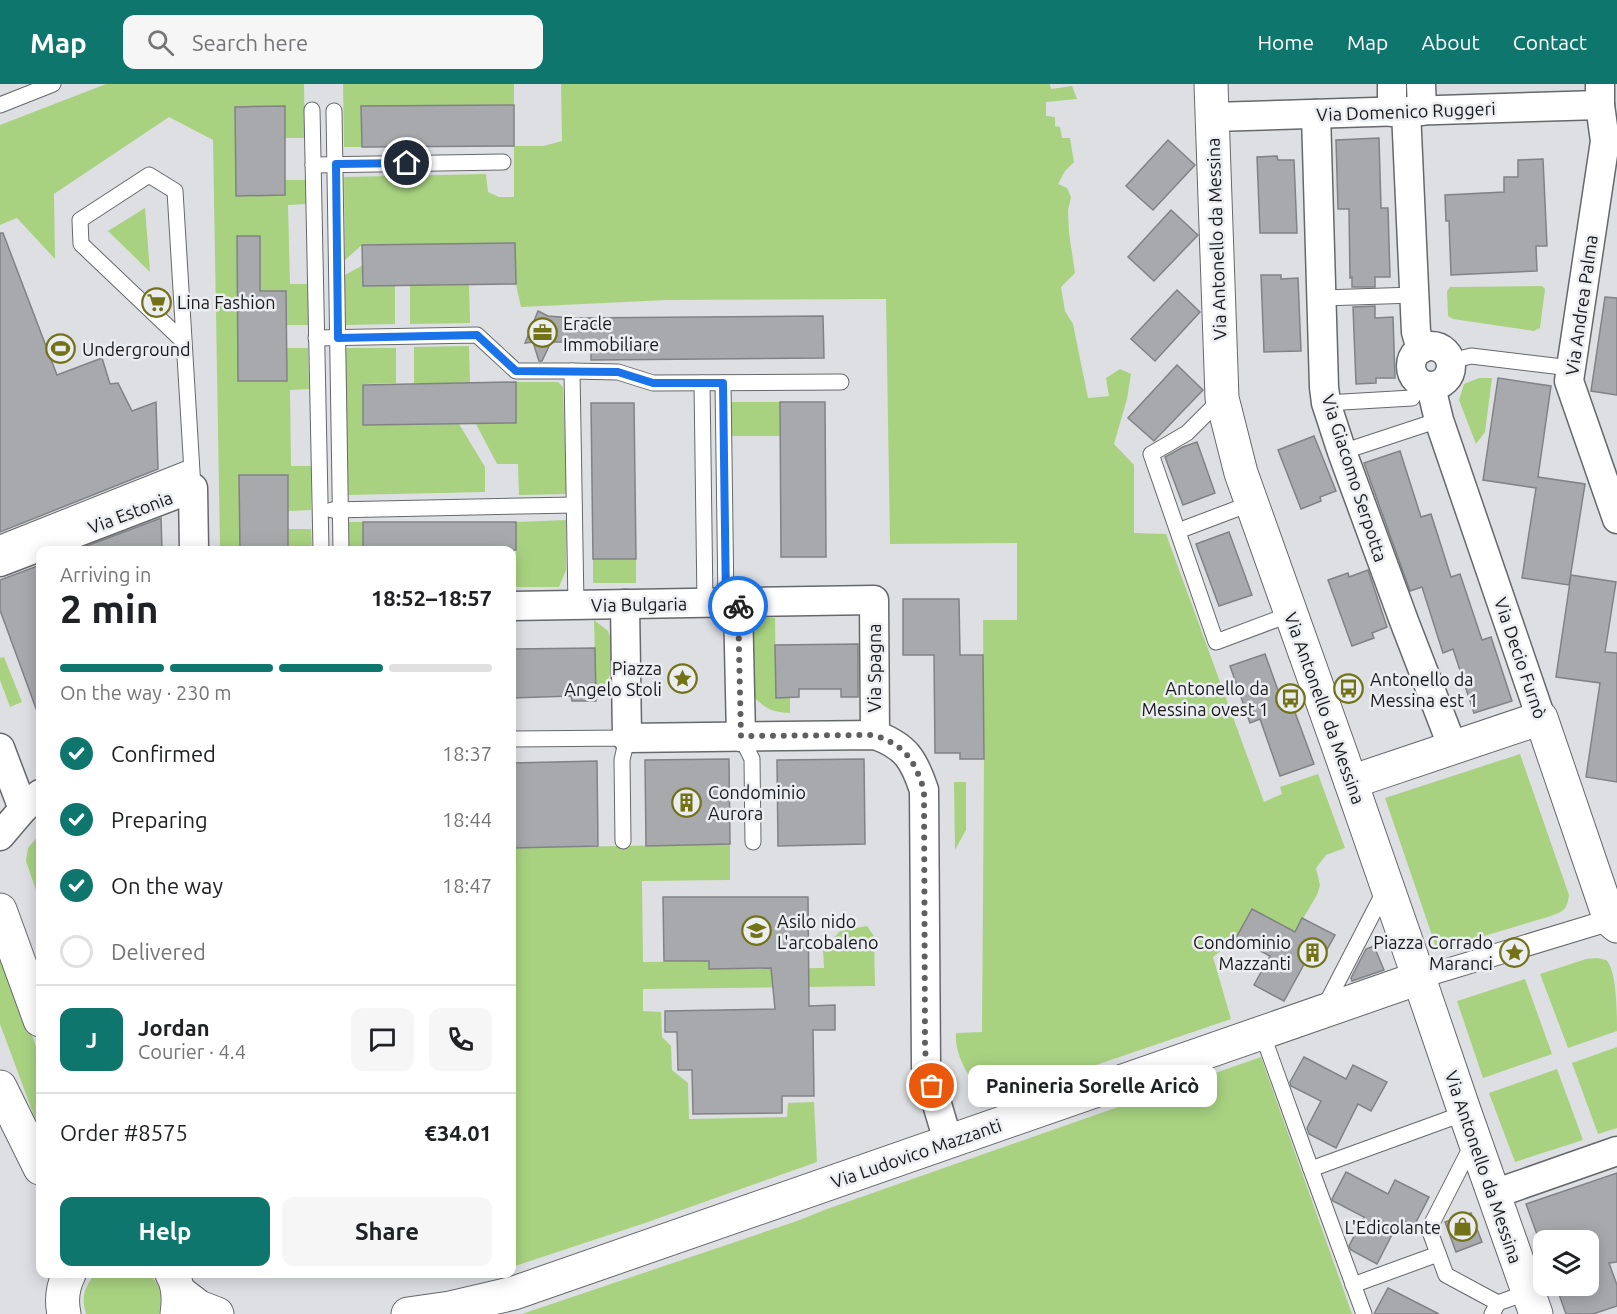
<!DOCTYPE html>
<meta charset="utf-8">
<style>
body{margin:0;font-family:Ubuntu,sans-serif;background:#f6f6f6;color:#202124;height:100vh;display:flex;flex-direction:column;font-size:22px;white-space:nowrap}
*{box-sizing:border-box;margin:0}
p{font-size:20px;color:#757577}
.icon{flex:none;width:33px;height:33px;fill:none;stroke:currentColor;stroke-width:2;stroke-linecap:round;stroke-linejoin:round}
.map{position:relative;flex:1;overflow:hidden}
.side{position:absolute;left:36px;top:462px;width:480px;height:732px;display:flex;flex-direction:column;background:#fff;border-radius:12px;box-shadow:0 3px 15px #0003}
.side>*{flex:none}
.controls{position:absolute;left:1533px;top:1146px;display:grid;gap:12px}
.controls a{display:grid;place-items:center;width:66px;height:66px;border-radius:12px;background:#fff;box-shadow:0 3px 15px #0003;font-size:30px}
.pin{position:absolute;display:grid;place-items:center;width:51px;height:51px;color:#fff;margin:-26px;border:3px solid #fff;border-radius:50%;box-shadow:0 2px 6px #0007}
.courier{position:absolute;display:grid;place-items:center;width:60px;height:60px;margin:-30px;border:4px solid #1a73e8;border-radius:50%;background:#fff;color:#222;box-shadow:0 2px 8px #0007}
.bubble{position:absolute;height:42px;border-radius:12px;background:#fff;box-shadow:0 3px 15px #0003;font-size:20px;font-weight:700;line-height:42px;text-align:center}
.summary em{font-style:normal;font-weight:700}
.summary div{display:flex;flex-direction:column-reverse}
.summary{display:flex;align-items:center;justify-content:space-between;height:102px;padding:0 24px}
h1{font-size:39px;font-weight:700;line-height:45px}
.bar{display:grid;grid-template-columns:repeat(4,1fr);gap:9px 6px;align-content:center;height:72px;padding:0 24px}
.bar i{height:8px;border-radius:4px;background:#e0e0e0}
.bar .on{background:#0f766e}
.bar p{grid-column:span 4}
.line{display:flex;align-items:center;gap:15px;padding:0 24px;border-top:2px solid #e0e0e0}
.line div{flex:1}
.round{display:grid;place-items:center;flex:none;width:63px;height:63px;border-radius:12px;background:#f6f6f6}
ol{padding:0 24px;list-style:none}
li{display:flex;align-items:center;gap:18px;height:66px}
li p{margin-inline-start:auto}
li .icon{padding:6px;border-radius:50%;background:#0f766e;color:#fff;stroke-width:4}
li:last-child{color:#757577}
li i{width:33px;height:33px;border:3px solid #e0e0e0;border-radius:50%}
.button{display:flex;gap:12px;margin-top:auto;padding:12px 24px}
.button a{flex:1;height:69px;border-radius:12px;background:#0f766e;color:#fff;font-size:24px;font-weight:700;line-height:69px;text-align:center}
.button a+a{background:#f6f6f6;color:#202124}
header{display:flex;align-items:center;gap:36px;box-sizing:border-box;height:84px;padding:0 30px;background:#0f766e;color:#fff}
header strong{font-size:28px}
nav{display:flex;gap:33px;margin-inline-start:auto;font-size:21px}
.search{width:420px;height:54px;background:#f6f6f6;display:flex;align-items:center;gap:15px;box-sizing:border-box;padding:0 21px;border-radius:12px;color:#757577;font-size:22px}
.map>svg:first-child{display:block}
.green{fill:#a8d280;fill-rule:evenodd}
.building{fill:#a8a9ad;stroke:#818286;stroke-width:1.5}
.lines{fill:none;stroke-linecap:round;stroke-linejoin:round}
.service-casing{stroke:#67686c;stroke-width:17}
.pedestrian-casing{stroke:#67686c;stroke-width:23}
.minor-casing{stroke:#67686c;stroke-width:31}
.tertiary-casing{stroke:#67686c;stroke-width:35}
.secondary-casing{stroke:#67686c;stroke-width:35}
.service{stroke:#fff;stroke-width:15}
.pedestrian{stroke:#fff;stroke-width:21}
.minor{stroke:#fff;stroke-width:28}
.tertiary{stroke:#fff;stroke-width:33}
.secondary{stroke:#fff;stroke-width:33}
.done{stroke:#5f5f62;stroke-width:6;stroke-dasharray:0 10.8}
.route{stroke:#1a73e8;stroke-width:8}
.labels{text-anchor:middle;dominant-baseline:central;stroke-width:5;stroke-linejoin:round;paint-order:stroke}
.street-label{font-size:18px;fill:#1a1a1c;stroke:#ebedf1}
.poi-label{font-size:18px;fill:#1a1a1c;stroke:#ebedf1;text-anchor:start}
</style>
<header>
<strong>Map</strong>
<div class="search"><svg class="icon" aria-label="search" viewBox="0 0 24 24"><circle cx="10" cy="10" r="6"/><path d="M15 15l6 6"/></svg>Search here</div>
<nav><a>Home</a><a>Map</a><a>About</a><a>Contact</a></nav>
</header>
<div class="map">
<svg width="1617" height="1230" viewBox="0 0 1617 1230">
<rect width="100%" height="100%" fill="#dedfe3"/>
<g class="green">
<path d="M 106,0 L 304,0 L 305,54 L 285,54 L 284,22 L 235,23 L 236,112 L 285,111 L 285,96 L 308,96 L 308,120 L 288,121 L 290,200 L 308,200 L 308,241 L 286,241 L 286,207 L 237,208 L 238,297 L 286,297 L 286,264 L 308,264 L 309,305 L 290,306 L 291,382 L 311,382 L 311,426 L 288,427 L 288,391 L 239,391 L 240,463 L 220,463 L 213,56 L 169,33 L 54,110 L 55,175 L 17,134 L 0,141 L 0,41 ZM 260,152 L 260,170 L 237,171 L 237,153 Z"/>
<polygon points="343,0 514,0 514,21 361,23 362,63 344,63"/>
<path d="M 561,0 L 1050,0 L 1051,5 L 1072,2 L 1077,15 L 1046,18 L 1046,32 L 1055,33 L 1055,42 L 1060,43 L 1062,54 L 1070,54 L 1074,78 L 1065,87 L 1058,100 L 1067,104 L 1071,113 L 1068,126 L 1069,149 L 1075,189 L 1061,203 L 1065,227 L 1073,240 L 1088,314 L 1109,312 L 1106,294 L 1120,285 L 1131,290 L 1127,315 L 1114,360 L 1134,381 L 1134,449 L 1166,450 L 1264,718 L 1282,710 L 1280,703 L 1318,690 L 1345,764 L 1326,771 L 1316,784 L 1320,801 L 1317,811 L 1295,848 L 1252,825 L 1236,854 L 1213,873 L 1231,935 L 987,1018 C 973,997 954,975 956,949 L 982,948 L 984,675 L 983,536 L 1017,536 L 1017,459 L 890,460 L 886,215 L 666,216 L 521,223 L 516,200 L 515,159 L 362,161 L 345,176 L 344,93 L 486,90 L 488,108 L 499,113 L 514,113 L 514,62 L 543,62 L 562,57 Z"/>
<polygon points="145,124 150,188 108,147"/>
<polygon points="363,181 363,202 395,202 395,240 345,241 345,191"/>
<polygon points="469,201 470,239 410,240 410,202"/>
<polygon points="1542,202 1545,205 1540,244 1534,247 1453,235 1448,232 1447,207 1450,203"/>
<polygon points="469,262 470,299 414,299 414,263"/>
<polygon points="345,264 396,264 396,299 363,300 363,341 459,340 485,383 485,408 347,411"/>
<polygon points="1479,294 1492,294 1485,348 1476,360 1459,316 1464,300"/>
<polygon points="516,298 558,298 563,303 567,410 519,411 518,380 497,380 476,340 516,339"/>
<polygon points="731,318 780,318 781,352 732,352"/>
<polygon points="566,436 566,486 559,503 512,503 512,479 516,478 516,438"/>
<rect x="348" y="438" width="15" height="28"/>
<polygon points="288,445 311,445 312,466 288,466"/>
<rect x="593" y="475" width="43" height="24"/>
<path d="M 750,533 L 775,534 L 776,614 L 790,614 L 790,629 C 772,628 765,625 752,611 Z"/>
<polygon points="594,536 608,547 613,560 614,584 596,617"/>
<polygon points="4,573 22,618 10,623 0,596 0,574"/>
<path d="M 1520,670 L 1569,811 C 1567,826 1564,827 1551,832 L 1437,866 L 1385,714 Z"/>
<polygon points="954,698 966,698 966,746 955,766"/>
<polygon points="40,750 40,818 26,777 28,764"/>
<polygon points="545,754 568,763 730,760 730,796 642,797 643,878 709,877 710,885 824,884 823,866 840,847 867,842 874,852 875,902 643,905 643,927 661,928 662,953 671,962 672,986 688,999 689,1035 787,1033 788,1019 814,1018 817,1078 645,1139 512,1183 512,764 544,763"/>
<polygon points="0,867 40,973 40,1048 0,940"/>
<path d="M 1597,874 C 1600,875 1603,875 1606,876 C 1617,885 1617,931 1617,947 L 1568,964 L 1540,890 L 1586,875 Z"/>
<polygon points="1525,895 1552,970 1483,994 1457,917"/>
<polygon points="1617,963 1617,1044 1598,1050 1572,979"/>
<polygon points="1261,973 1352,1230 522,1230 797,1137 827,1125"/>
<polygon points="1557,985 1583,1056 1515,1078 1489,1009"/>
<path d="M 95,1190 L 149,1190 C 162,1203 162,1212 159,1230 L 86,1230 C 81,1213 84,1204 95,1190 Z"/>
</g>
<g class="building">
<polygon points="514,21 514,62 362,63 361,22"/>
<polygon points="285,22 285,111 236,112 235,23"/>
<polygon points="1379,54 1381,124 1388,124 1390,193 1375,193 1375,203 1352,203 1352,193 1350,194 1349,125 1338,125 1336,56"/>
<polygon points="1168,56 1195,81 1153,126 1126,102"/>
<polygon points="1277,72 1278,76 1294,76 1297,149 1260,149 1257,73"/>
<polygon points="1543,75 1547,162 1536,162 1537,187 1451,191 1449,137 1446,137 1445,111 1504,108 1504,93 1518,93 1518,76"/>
<polygon points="1171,126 1198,151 1154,197 1128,173"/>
<polygon points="0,149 3,149 57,291 102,274 110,300 118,299 132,327 156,318 158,385 0,448"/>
<polygon points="237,152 260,152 260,207 286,207 287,297 238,297"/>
<polygon points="515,159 516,200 363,202 362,161"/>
<polygon points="1261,191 1281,191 1281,195 1298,194 1301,267 1264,268"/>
<polygon points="1177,206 1200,228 1155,277 1131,255"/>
<polygon points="1605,213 1617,214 1617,311 1591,307"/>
<polygon points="1375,222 1375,234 1393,233 1395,294 1376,294 1376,299 1356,300 1353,223"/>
<polygon points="538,227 548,232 573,234 823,232 824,274 591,276 591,258 551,258 542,277 539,277 533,258 525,259"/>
<polygon points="1177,281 1203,306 1154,357 1128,334"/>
<polygon points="1498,294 1551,302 1538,393 1585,400 1569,501 1522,494 1536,404 1483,396"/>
<polygon points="516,298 516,339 363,341 363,301"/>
<polygon points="780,318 825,318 826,473 781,473"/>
<polygon points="591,319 634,319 636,475 593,475"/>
<polygon points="1314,352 1336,407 1320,413 1321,417 1301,425 1278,366"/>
<polygon points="1197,358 1215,409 1183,421 1165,373 1183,363"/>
<polygon points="1400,367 1421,433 1431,430 1451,493 1460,490 1482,556 1491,553 1512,617 1474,629 1453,565 1443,569 1422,503 1410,507 1364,379"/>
<polygon points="239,391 288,391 288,466 240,466"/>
<polygon points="161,434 162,466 76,466"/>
<rect x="363" y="438" width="153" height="28"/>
<polygon points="1229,448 1252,511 1219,522 1196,460"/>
<polygon points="40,481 40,629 38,630 0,526 0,496"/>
<polygon points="1368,486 1387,543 1372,549 1374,554 1352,562 1328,496 1348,489 1349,493"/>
<polygon points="1571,491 1616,498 1605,568 1617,569 1617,698 1586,693 1600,599 1556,593"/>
<polygon points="903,515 959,515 960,571 983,571 984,675 960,675 960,669 935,669 934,571 903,571"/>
<polygon points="858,560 858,613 841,613 841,605 799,605 799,613 776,614 775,561"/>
<polygon points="595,564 596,617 572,617 571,612 512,614 512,565"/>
<polygon points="1265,570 1285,626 1293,623 1314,680 1280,692 1260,635 1250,639 1230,582"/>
<polygon points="729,675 730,760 646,762 645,676"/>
<polygon points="864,675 865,760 778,762 777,676"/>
<polygon points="597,677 598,762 512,764 512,679"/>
<polygon points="663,813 808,813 809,922 835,921 835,946 813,946 814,1012 782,1012 782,1029 693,1030 692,986 678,986 677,948 665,948 665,927 775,925 771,884 709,885 709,877 664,877"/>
<polygon points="1252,825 1295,848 1302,834 1335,851 1319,880 1308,873 1284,917 1254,901 1270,872 1236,854"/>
<polygon points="1374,862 1384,886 1352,897 1351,894 1366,865"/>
<polygon points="1304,973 1346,995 1353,981 1387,998 1371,1027 1358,1020 1336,1064 1309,1050 1307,1044 1321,1017 1291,1002 1290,998"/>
<polygon points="1346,1088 1388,1110 1395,1096 1429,1113 1414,1142 1400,1135 1377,1180 1351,1166 1349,1162 1364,1133 1333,1117 1332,1115"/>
<polygon points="1617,1089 1617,1178 1609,1179 1617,1201 1617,1222 1593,1230 1566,1230 1556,1202 1588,1202 1588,1156 1539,1156 1526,1120"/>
<polygon points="1471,1129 1482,1158 1456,1168 1445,1138"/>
<polygon points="1388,1204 1439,1230 1374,1230"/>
</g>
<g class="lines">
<defs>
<g id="service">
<polyline points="0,21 53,0"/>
<polyline points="312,26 321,466"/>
<polyline points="334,27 341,466"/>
<polyline points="313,81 503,78"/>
<polyline points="1322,214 1415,211"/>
<polyline points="316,254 477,251 516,287 572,287 576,521"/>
<polyline points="184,258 81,160 80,136 149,91 175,107 193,404"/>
<polyline points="1451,277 1471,272 1571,284"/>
<polyline points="572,287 618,288 653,299 841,298"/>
<polyline points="702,299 705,519"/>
<polyline points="723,299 726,519"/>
<polyline points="1222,314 1187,349 1151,370 1216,558 1291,530"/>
<polyline points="1326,319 1412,314 1421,300"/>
<polyline points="1342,368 1439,336"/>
<polyline points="332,426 574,421"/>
<polyline points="1178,447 1252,419"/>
<polyline points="0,459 191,383"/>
<polyline points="741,653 752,675 753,758"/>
<polyline points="512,655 627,654 622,676 623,757"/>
<polyline points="1324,924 1386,804"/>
<polyline points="1262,949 1311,1085"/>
<polyline points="1473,1059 1429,1145 1446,1191 1498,1219"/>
<polyline points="1353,1201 1438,1170"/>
<polyline points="1364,1230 1311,1085 1465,1029"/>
<polyline points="1492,1230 1498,1219 1528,1208"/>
</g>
<polyline id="pedestrian" points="1419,894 1610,836"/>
<g id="minor">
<polyline points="1392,0 1392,28"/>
<polyline points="1421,0 1422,27"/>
<polyline points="1600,0 1600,21 1605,57 1569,297 1617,435"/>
<polyline points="1406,27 1416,248 1421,265"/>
<polyline points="1316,30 1324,303 1326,319 1342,368 1404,537 1453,664"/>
<polyline points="1212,33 1600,21"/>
<circle cx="1431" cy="282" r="20"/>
<polyline points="1431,303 1439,336 1541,634"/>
<polyline points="0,478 193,404 194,466"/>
<polyline points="738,519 741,653"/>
<path d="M 625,520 L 627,654 L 875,651 C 906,662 914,676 924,706 L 926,983 L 948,1057"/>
<polyline points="512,522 874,516 875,651"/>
<polyline points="0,664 23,725"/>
<polyline points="0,752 23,725 40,710"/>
<polyline points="1494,1110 1617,1067"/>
</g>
<g id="tertiary">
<polyline points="1211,0 1222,314 1241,389 1340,667 1419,894 1465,1029 1536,1230"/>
<polyline points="1351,698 1541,634 1610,836 1617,842"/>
<polyline points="178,1207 199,1223 217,1230"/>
<polyline points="408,1230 450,1224 514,1209 1419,894"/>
</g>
<g id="secondary">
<polyline points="0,826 40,936"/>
<polyline points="0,1003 40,1084"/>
<path d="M 172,1190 C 179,1202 179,1216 177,1230"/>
<path d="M 64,1230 C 61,1216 63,1202 69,1190"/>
</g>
</defs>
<use href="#service" class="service-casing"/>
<use href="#pedestrian" class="pedestrian-casing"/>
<use href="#minor" class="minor-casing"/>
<use href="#tertiary" class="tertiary-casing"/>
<use href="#secondary" class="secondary-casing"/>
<use href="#service" class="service"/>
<use href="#pedestrian" class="pedestrian"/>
<use href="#minor" class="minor"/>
<use href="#tertiary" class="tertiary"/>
<use href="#secondary" class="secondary"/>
</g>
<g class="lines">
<path class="done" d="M 738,522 L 741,652 L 874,651 C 906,662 914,676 924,706 L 925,960 L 926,983 L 932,1002"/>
<polyline class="route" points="407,79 336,80 338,254 477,251 516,287 618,288 653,299 723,299 726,519 738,519 738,522"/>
</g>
<defs>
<symbol id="supermarket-ring" viewBox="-11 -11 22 22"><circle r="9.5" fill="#ebedf1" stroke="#727317" stroke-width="1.5"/><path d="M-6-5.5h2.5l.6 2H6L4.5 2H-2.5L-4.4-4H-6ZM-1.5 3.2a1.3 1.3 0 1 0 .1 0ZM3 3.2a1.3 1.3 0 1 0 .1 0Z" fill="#727317"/></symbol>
<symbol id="office-ring" viewBox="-11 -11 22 22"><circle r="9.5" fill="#ebedf1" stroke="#727317" stroke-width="1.5"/><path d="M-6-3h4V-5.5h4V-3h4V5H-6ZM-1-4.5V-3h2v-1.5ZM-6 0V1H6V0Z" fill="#727317"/></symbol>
<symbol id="stadium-ring" viewBox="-11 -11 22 22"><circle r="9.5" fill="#ebedf1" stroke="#727317" stroke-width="1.5"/><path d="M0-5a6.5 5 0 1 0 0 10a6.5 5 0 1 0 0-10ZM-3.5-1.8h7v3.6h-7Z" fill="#727317"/></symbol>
<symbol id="sight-ring" viewBox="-11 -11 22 22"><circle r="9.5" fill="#ebedf1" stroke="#727317" stroke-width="1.5"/><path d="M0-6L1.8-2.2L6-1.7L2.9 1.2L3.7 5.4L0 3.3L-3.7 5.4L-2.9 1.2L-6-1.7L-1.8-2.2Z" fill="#727317"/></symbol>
<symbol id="bus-ring" viewBox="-11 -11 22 22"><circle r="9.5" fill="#ebedf1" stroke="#727317" stroke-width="1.5"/><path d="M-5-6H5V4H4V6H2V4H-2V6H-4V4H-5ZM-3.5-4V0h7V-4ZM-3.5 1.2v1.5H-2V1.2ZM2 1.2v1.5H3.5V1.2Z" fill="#727317"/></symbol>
<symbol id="building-ring" viewBox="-11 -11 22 22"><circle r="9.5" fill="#ebedf1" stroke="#727317" stroke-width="1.5"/><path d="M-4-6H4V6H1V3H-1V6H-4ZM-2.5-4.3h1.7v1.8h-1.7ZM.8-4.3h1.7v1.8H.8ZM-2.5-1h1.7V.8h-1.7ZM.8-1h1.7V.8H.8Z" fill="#727317"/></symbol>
<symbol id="school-ring" viewBox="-11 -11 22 22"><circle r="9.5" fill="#ebedf1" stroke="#727317" stroke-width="1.5"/><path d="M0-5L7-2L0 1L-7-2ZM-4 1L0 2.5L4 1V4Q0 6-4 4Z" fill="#727317"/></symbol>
<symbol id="shop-ring" viewBox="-11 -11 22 22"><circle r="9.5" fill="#ebedf1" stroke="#727317" stroke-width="1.5"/><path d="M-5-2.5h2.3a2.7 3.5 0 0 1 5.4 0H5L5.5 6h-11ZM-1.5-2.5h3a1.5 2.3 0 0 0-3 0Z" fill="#727317"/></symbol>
</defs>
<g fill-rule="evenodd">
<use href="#supermarket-ring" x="140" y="202" width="33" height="33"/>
<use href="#office-ring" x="526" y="232" width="33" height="33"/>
<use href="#stadium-ring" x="44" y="248" width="33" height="33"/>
<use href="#sight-ring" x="666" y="578" width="33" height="33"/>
<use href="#bus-ring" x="1332" y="588" width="33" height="33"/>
<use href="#bus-ring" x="1274" y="598" width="33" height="33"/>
<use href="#building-ring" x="670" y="702" width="33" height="33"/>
<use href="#school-ring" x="740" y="830" width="33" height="33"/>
<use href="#building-ring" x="1296" y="852" width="33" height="33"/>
<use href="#sight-ring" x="1498" y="852" width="33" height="33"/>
<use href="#shop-ring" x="1446" y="1126" width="33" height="33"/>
</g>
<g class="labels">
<g class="street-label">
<text transform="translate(1406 27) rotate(-2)">Via Domenico Ruggeri</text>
<text transform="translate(1216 155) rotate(-92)">Via Antonello da Messina</text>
<text transform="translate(1581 221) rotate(-82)">Via Andrea Palma</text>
<text transform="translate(1355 394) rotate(72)">Via Giacomo Serpotta</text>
<text transform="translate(130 428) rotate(-21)">Via Estonia</text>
<text transform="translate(639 520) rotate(-1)">Via Bulgaria</text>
<text transform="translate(1521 574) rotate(71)">Via Decio Furnò</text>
<text transform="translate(874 584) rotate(-90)">Via Spagna</text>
<text transform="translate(1325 624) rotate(70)">Via Antonello da Messina</text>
<text transform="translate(916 1069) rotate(-19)">Via Ludovico Mazzanti</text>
<text transform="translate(1484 1083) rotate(71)">Via Antonello da Messina</text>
</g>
<g class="poi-label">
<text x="177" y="218">Lina Fashion</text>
<text x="563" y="239">Eracle<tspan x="563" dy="21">Immobiliare</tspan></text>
<text x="82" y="265">Underground</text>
<text x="662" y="584" text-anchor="end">Piazza<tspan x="662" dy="21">Angelo Stoli</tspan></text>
<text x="1370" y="595">Antonello da<tspan x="1370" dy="21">Messina est 1</tspan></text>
<text x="1269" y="604" text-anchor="end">Antonello da<tspan x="1269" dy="21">Messina ovest 1</tspan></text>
<text x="708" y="708">Condominio<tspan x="708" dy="21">Aurora</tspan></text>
<text x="777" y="837">Asilo nido<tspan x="777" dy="21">L'arcobaleno</tspan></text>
<text x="1291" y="858" text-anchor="end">Condominio<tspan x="1291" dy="21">Mazzanti</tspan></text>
<text x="1493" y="858" text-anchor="end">Piazza Corrado<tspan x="1493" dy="21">Maranci</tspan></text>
<text x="1441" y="1143" text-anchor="end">L'Edicolante</text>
</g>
</g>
</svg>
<div class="controls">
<a><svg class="icon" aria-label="layers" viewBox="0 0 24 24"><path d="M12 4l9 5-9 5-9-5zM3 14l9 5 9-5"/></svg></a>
</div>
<div class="pin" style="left:932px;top:1002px;background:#ea580c"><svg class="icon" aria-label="bag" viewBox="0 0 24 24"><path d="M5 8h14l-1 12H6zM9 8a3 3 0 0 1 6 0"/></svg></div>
<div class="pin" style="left:407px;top:79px;background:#1f2937"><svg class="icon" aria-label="home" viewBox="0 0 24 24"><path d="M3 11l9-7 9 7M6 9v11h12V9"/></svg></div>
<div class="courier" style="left:738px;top:522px"><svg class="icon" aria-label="bike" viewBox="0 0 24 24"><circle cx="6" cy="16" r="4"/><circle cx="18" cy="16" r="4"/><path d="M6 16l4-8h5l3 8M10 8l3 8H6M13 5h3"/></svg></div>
<div class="bubble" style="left:968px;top:981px;width:249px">Panineria Sorelle Aricò</div>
<section class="side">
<div class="summary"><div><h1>2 min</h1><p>Arriving in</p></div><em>18:52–18:57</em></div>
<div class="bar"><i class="on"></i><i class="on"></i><i class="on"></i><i></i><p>On the way · 230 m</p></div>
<ol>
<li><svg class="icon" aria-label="check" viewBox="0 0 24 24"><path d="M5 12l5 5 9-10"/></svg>Confirmed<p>18:37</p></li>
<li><svg class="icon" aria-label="check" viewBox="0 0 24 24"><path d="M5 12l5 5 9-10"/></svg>Preparing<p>18:44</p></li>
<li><svg class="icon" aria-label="check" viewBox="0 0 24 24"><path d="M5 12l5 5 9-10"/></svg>On the way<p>18:47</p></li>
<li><i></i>Delivered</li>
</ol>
<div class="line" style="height:108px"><b class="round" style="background:#0f766e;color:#fff">J</b><div><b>Jordan</b><p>Courier · 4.4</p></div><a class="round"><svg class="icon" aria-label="chat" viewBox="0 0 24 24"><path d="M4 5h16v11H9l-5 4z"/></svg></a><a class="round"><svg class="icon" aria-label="phone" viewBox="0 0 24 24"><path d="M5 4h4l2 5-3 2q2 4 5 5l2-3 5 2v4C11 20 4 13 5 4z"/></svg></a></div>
<div class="line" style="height:78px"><div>Order #8575</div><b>€34.01</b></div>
<div class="button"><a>Help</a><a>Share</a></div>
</section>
</div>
